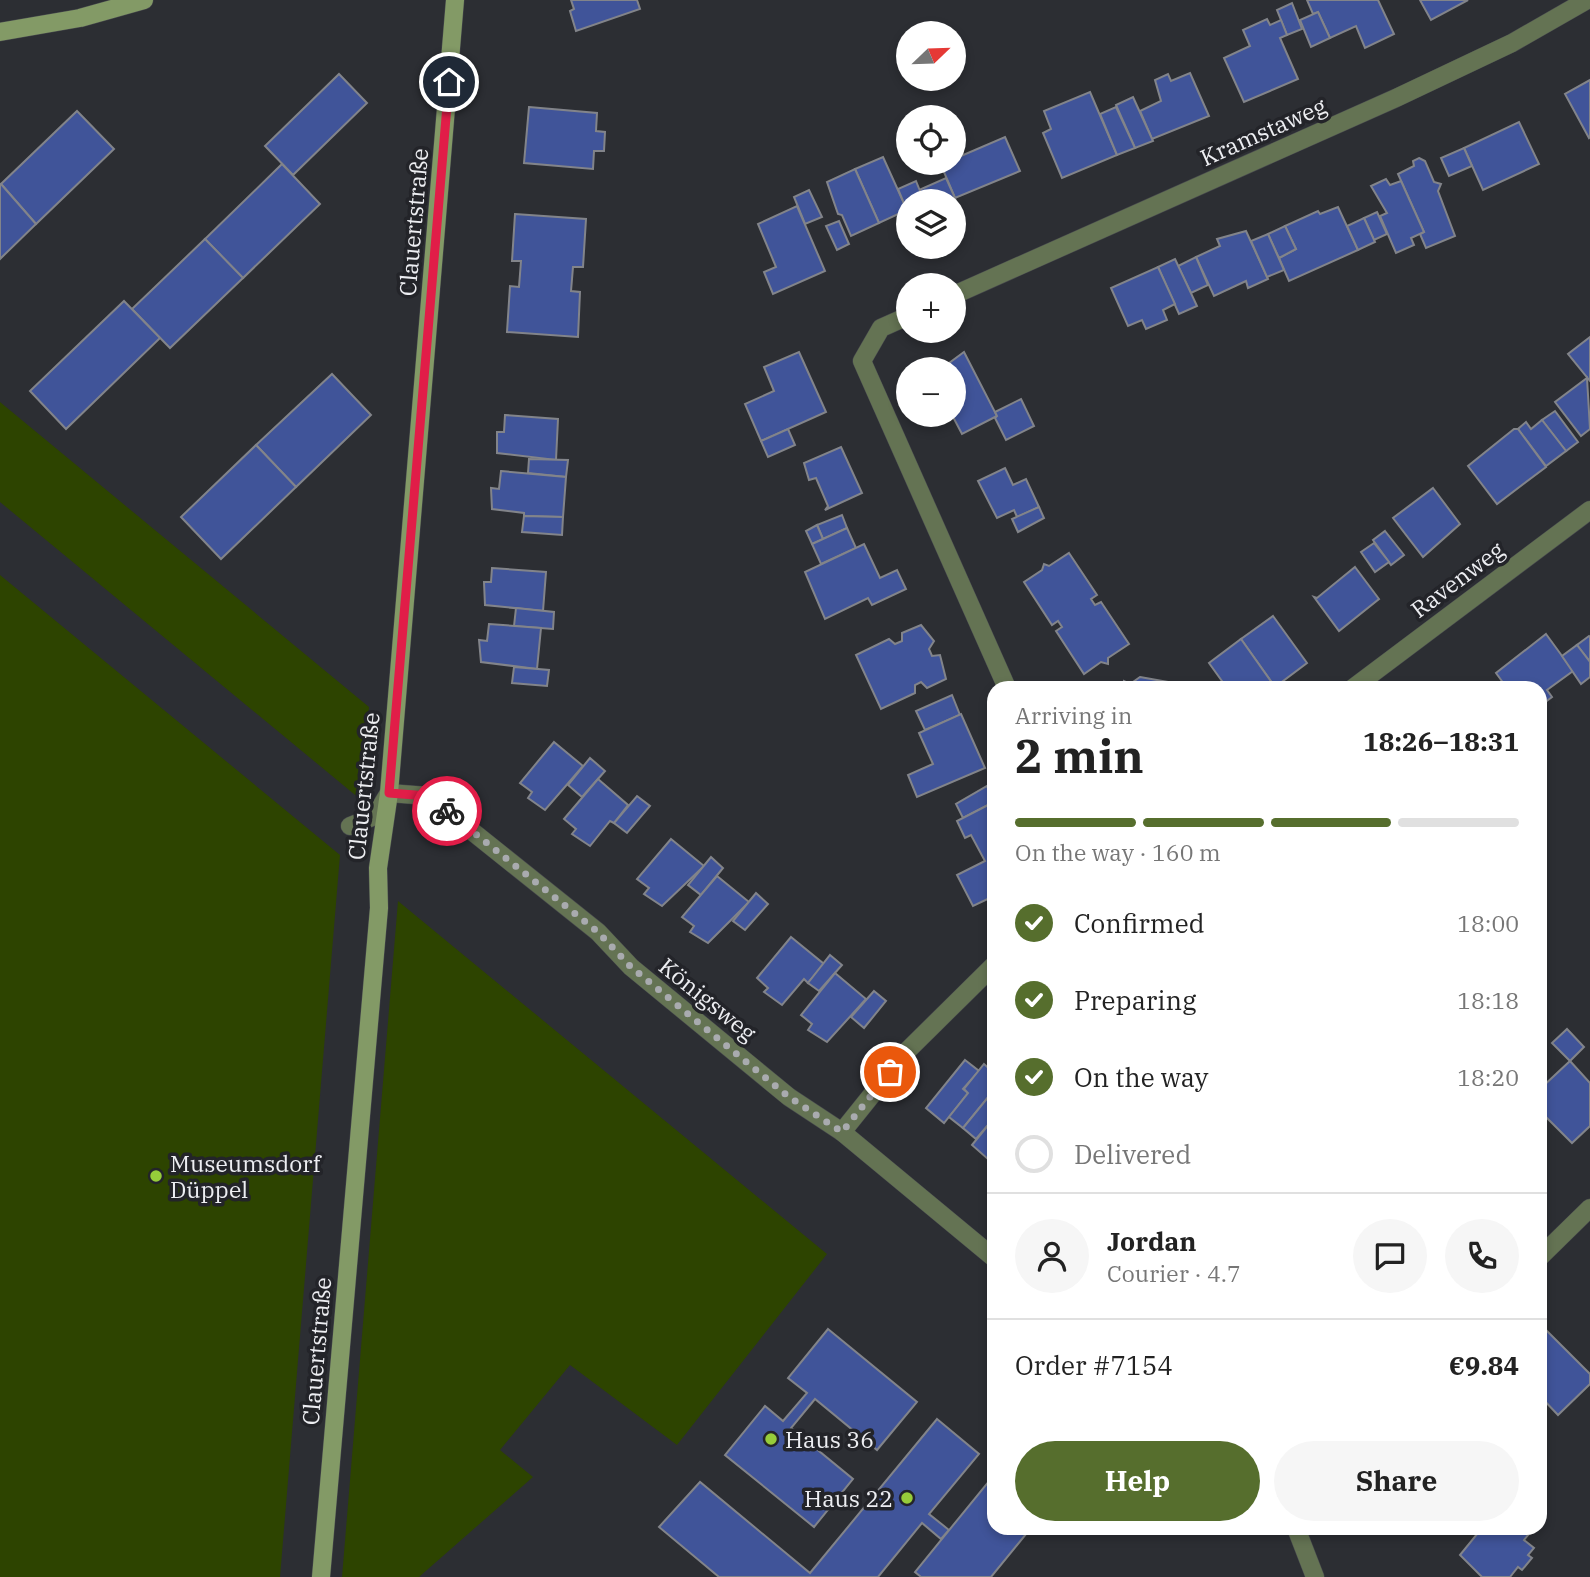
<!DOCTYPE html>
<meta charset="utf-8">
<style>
body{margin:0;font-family:"IBM Plex Serif",serif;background:#f6f6f6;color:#222;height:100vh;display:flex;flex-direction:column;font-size:26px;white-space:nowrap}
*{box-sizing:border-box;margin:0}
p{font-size:23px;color:#767676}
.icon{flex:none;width:38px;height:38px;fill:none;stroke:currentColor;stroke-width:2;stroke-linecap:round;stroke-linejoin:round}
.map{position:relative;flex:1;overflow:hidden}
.side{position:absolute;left:987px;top:681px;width:560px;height:854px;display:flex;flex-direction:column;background:#fff;border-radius:21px;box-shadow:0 4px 10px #0003}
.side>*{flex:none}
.needle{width:46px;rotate:67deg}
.tools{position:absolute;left:896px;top:21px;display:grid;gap:14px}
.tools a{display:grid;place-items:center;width:70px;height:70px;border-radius:50%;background:#fff;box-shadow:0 4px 10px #0003;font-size:35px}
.pin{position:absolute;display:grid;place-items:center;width:60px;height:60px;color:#fff;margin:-30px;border:4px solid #fff;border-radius:50%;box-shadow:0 2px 7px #0007}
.courier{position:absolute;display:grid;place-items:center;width:70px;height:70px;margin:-35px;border:5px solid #e11d48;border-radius:50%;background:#fff;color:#222;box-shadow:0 2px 9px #0007}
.headline em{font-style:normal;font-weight:700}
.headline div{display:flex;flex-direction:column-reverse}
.headline{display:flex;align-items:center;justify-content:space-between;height:119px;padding:0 28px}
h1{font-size:46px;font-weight:700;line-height:52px}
.bar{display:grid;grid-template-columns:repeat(4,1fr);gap:10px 7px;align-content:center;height:84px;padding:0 28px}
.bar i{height:9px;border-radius:5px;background:#e0e0e0}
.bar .on{background:#566e2d}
.bar p{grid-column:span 4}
.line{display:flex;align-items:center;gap:18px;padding:0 28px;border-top:2px solid #e0e0e0}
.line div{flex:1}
.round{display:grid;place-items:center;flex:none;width:74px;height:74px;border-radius:37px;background:#f6f6f6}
ol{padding:0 28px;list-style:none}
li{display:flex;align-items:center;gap:21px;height:77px}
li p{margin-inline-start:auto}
li .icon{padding:7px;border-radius:50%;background:#566e2d;color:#fff;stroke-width:4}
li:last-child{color:#767676}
li i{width:38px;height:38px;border:4px solid #e0e0e0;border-radius:50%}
.button{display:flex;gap:14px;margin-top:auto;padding:14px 28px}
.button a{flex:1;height:80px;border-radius:42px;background:#566e2d;color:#fff;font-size:28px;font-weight:700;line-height:80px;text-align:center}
.button a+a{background:#f6f6f6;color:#222}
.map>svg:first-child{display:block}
.green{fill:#2d4400}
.building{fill:#405499;stroke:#82848a;stroke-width:2}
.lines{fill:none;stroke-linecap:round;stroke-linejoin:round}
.street-casing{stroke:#47494e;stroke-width:19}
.secondary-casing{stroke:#47494e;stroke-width:19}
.street{stroke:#647353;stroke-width:18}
.secondary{stroke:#839a66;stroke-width:18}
.done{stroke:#a9abaf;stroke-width:7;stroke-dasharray:0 12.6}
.route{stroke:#e11d48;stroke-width:9}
.poi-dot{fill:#96cc3a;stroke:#232429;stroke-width:2.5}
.labels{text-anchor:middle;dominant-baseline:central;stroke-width:7;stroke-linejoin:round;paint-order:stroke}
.street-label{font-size:23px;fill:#edeef2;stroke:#232429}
.poi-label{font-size:23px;fill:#edeef2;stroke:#232429;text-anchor:start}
</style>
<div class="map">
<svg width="1590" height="1577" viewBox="0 0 1590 1577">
<rect width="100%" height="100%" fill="#2c2e33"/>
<g class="green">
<polygon points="0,402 369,707 360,799 0,502"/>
<polygon points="0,575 340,855 280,1577 0,1577"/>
<polygon points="398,901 827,1254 677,1445 570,1365 500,1450 533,1477 419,1577 342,1577"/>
</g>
<g class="building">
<polygon points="571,0 637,0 640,9 576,31 570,11 574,9"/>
<polygon points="1307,0 1378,0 1394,34 1365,48 1356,26 1330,38 1318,12 1313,14"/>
<polygon points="1420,0 1468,0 1431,20"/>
<polygon points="1292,3 1302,29 1287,35 1277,10"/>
<polygon points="1318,12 1330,38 1311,47 1300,20"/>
<polygon points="1267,19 1270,25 1281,20 1287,35 1280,38 1298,79 1244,102 1224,58 1250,46 1243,30"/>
<polygon points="1190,73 1209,116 1152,139 1140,111 1161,101 1155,80 1168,74 1171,81"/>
<polygon points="339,74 367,103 293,175 265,146"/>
<polygon points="1590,80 1590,137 1589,138 1565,94"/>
<polygon points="1090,92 1117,155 1062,178 1043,133 1051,129 1044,111"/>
<polygon points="1133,97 1153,141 1135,148 1116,105"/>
<polygon points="529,107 597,113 596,131 605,132 604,151 594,151 593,169 524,163"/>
<polygon points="1116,107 1135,148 1117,155 1100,114"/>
<polygon points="77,111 114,149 36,224 1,184"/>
<polygon points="1519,122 1539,164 1483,190 1464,148"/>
<polygon points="1005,137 1020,171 955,198 941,165 954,163 954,159"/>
<polygon points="1464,148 1472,166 1449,176 1441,158"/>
<polygon points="883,157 907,210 879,223 855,169"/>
<polygon points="1419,158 1425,161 1434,182 1441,184 1438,191 1455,236 1426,248 1420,234 1424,232 1398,174 1414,166 1413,161"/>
<polygon points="282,164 320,204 243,278 205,239"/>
<polygon points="855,169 879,223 851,236 842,215 838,214 827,182"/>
<polygon points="946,178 955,198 924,201 919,190"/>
<polygon points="1386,179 1390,185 1401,181 1424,232 1411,238 1414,245 1396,253 1380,216 1387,213 1371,186"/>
<polygon points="916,181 924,201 908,201 908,213 898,189"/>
<polygon points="1,184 36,224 0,259 0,185"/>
<polygon points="809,190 822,217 805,224 794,197"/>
<polygon points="797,206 825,271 773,294 764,272 776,267 758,224"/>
<polygon points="1338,207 1358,250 1289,281 1279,258 1296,249 1285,226 1318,211 1320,214"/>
<polygon points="1377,212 1387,234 1374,240 1364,218"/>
<polygon points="515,214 586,219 583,267 573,267 571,291 580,292 578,337 507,332 510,286 519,287 521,261 512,261"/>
<polygon points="1364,218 1375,242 1358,250 1347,226"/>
<polygon points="839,221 849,244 837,250 826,226"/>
<polygon points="1285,226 1296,249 1279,258 1268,234"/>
<polygon points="1246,231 1268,279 1248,288 1246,281 1214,296 1196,257 1220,246 1217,239"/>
<polygon points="1268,234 1284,270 1267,277 1251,241"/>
<polygon points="205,239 243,278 170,348 132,309"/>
<polygon points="1196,257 1208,285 1191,293 1178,266"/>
<polygon points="1175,259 1197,306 1179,314 1158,267"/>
<polygon points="1158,267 1175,304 1163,310 1167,320 1146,329 1142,320 1128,326 1111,288"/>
<polygon points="124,301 160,338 66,429 30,391"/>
<polygon points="1590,337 1590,381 1568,354"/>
<polygon points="799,352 826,412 761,441 745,404 774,391 764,367"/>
<polygon points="964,352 997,416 962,434 952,415 954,369 941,369"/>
<polygon points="332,374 371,415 296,487 256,445"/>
<polygon points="1587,378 1590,429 1581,436 1555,402"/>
<polygon points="1021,399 1034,426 1006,440 995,418 997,416 995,412"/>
<polygon points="1555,411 1578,442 1566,451 1542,420"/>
<polygon points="505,415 558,419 556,460 497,453 497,432 504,432"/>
<polygon points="1542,420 1566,451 1546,466 1518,429 1526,422 1531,429"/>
<polygon points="788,429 795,445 768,457 761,441"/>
<polygon points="1514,429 1518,429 1546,467 1497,504 1468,466"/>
<polygon points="256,445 296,487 221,559 181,517"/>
<polygon points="841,447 862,493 825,510 828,506 816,478 809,480 804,463"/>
<polygon points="529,459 568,460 566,477 528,473"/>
<polygon points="1005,468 1013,485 1026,479 1039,507 1017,517 1014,510 997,518 978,481"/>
<polygon points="501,471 566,477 563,517 524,516 524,513 492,509 491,488 499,489"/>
<polygon points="1433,488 1460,524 1423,557 1393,518"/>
<polygon points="1039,507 1044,518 1018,532 1012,519"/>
<polygon points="842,515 847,528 823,539 817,525"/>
<polygon points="524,516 563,517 562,535 522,532"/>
<polygon points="817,525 823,539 812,544 806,531"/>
<polygon points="847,528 856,548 821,564 812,544"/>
<polygon points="1385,531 1404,555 1391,565 1373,540"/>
<polygon points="1374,543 1389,562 1375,572 1361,552"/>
<polygon points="864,544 880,578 897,570 906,589 872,605 868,598 825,619 805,572"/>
<polygon points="1069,553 1097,595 1091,599 1095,605 1101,602 1129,644 1108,658 1108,664 1101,662 1084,674 1056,631 1062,627 1058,621 1052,625 1024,582 1042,570 1044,564 1049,566"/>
<polygon points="1355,567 1379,599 1339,631 1314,597 1317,598"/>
<polygon points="492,568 546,572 543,611 485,605 484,582 491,582"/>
<polygon points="516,608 554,612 553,629 514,626"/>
<polygon points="1273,616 1307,663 1275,687 1241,639"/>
<polygon points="489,624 541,628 537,669 481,662 479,640 487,641"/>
<polygon points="921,625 934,641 929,649 932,656 940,655 946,679 927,688 921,682 915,685 915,693 881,709 856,655 889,639 895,644 902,641 902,633"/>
<polygon points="1546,634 1573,671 1547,690 1552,697 1540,706 1540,688 1507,688 1496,673"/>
<polygon points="1589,636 1590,637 1590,662 1577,645"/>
<polygon points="1241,639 1275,687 1274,688 1227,688 1209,663"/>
<polygon points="1577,645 1590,662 1590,677 1581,684 1562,656"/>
<polygon points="514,667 549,670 547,686 512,683"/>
<polygon points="1140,677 1179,684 1182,688 1124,688 1124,681 1130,684"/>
<polygon points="952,695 960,715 925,730 916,711"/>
<polygon points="961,714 985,768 917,797 908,775 933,764 919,733"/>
<polygon points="554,742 583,766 545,810 528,798 532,792 520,783"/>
<polygon points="590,758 605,771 582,797 568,785"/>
<polygon points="598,779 628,805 614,823 610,821 590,846 572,834 576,829 564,819"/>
<polygon points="987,786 994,802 963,818 956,804"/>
<polygon points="637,796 650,806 627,833 614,823"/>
<polygon points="994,802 994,896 973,906 957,875 985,861 971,835 965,838 957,821"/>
<polygon points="671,839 704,866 662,906 644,894 649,888 637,879"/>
<polygon points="711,857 723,868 701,895 688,885"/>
<polygon points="717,876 749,902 708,943 690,932 694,926 682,917"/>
<polygon points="756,893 768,904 745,930 733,921"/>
<polygon points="791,937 824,964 808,983 804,979 782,1005 764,992 768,988 757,978"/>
<polygon points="830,955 842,965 819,991 808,983"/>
<polygon points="835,973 866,999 827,1042 808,1030 812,1024 801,1015"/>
<polygon points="874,991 886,1001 864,1028 851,1017"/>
<polygon points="1567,1029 1584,1047 1570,1061 1552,1043"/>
<polygon points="965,1060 979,1071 963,1089 968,1093 944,1123 926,1108"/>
<polygon points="1570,1061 1590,1083 1590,1126 1572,1143 1540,1111 1540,1089"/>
<polygon points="984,1064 994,1073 994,1090 963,1128 949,1117 968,1093 964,1089"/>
<polygon points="994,1090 994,1118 976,1139 963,1128"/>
<polygon points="994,1118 994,1155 989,1160 972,1145"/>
<polygon points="828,1329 917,1402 877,1450 815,1399 791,1428 853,1479 814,1527 725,1455 765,1406 783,1421 807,1393 788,1378"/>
<polygon points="1545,1329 1590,1374 1590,1384 1558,1415 1540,1396 1540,1334"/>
<polygon points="937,1419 979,1454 929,1514 949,1530 941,1539 922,1523 878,1577 719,1577 659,1527 700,1482 810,1573"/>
<polygon points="994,1475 994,1528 1031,1528 991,1577 921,1577 915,1572"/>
<polygon points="1475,1528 1520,1528 1528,1535 1524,1540 1534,1548 1528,1555 1532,1558 1522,1570 1518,1567 1510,1577 1482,1577 1460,1555 1478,1533"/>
</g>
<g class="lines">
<defs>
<g id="street">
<polyline points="954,295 1396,98 1512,43 1587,0"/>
<polyline points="908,316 881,328 862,361 1007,688"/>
<polyline points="1353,688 1590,510"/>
<polyline points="350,826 375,816 389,793 428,796 598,932 631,967 789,1097 842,1132 994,1258"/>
<polyline points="842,1132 907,1051 994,965"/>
<polyline points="1540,1257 1590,1208"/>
<polyline points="1296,1528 1315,1577"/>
</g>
<g id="secondary">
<polyline points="0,32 80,18 144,0"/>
<polyline points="321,1577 379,908 378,868 389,793 455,0"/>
</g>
</defs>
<use href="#street" class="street-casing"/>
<use href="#secondary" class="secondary-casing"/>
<use href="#street" class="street"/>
<use href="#secondary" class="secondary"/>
</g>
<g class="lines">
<polyline class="done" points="447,811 598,932 631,967 789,1097 842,1132 890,1072"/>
<polyline class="route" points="447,811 428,796 389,793 449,82"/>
</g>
<g class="poi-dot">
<circle cx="156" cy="1176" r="7"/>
<circle cx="771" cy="1439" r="7"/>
<circle cx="907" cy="1498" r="7"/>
</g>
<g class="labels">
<g class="street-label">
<text transform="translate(1263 131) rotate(-24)">Kramstaweg</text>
<text transform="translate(413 222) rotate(-85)">Clauertstraße</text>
<text transform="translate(1457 579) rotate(-37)">Ravenweg</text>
<text transform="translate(363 786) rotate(-84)">Clauertstraße</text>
<text transform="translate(708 999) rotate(39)">Königsweg</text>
<text transform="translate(316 1351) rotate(-85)">Clauertstraße</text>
</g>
<g class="poi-label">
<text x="170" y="1163">Museumsdorf<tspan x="170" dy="26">Düppel</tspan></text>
<text x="785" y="1439">Haus 36</text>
<text x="893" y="1498" text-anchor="end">Haus 22</text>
</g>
</g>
</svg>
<div class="tools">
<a><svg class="needle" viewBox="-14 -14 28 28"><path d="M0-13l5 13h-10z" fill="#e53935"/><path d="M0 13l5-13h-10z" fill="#767676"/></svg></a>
<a><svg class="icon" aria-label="locate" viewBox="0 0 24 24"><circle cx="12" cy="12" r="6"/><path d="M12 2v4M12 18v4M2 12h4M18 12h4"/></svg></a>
<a><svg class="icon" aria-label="layers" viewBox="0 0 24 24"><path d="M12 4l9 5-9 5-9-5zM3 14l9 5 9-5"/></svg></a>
<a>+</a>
<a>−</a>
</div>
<div class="pin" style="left:890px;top:1072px;background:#ea580c"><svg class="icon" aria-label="bag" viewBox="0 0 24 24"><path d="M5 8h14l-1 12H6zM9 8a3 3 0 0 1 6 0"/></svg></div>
<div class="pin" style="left:449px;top:82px;background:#1f2937"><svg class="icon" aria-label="home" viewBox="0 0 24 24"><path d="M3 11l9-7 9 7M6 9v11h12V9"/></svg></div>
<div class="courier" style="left:447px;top:811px"><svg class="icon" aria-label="bike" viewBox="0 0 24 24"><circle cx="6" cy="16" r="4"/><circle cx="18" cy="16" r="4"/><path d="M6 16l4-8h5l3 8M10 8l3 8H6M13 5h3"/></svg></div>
<section class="side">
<div class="headline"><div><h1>2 min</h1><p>Arriving in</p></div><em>18:26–18:31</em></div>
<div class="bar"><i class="on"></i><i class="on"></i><i class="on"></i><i></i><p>On the way · 160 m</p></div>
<ol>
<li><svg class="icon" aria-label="check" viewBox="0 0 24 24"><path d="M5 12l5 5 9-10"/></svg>Confirmed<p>18:00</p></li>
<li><svg class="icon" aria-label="check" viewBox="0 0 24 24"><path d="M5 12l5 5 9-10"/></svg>Preparing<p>18:18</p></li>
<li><svg class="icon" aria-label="check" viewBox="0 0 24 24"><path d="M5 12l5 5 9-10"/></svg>On the way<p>18:20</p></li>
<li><i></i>Delivered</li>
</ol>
<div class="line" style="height:126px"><a class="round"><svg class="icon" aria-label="person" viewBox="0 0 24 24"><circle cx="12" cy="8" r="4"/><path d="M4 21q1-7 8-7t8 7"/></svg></a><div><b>Jordan</b><p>Courier · 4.7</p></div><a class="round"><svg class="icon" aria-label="chat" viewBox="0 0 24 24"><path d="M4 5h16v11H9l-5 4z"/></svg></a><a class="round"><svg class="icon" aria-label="phone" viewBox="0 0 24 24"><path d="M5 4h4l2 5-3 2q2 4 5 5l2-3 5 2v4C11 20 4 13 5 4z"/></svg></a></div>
<div class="line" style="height:91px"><div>Order #7154</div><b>€9.84</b></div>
<div class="button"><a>Help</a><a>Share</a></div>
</section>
</div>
